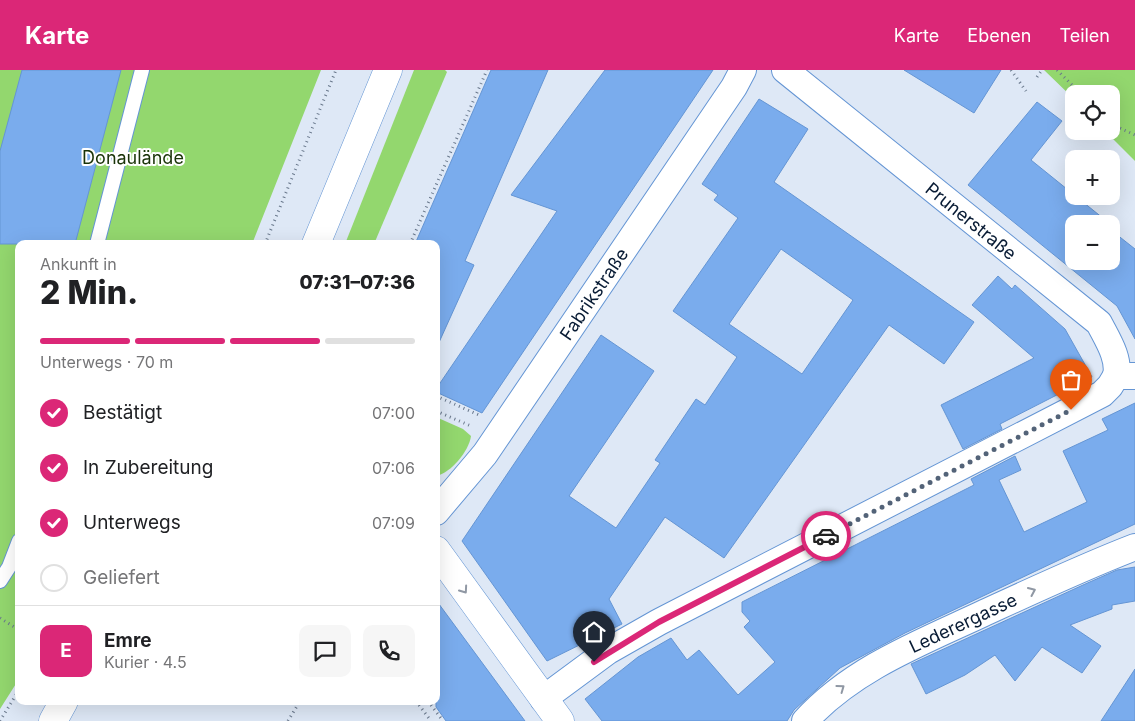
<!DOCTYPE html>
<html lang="de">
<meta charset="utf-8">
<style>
body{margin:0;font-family:Inter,sans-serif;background:#f6f6f6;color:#202124;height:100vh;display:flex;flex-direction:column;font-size:19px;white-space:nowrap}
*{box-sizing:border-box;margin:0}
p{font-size:16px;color:#757577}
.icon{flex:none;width:28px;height:28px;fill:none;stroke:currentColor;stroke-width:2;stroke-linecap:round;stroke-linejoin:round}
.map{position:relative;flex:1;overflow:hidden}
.drawer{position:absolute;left:15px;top:170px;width:425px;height:465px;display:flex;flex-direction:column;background:#fff;border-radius:10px;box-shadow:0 5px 20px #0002}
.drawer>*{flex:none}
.tools{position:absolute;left:1065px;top:15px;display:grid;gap:10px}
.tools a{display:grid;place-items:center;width:55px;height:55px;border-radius:10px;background:#fff;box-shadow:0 5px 20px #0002;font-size:25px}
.pin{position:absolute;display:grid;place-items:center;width:42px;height:42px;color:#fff;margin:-51px -21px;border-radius:50% 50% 50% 0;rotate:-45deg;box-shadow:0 0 5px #0007}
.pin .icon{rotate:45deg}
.courier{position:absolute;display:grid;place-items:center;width:50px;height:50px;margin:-25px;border:4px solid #db2777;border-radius:50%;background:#fff;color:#222;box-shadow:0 1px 6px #0007}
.head em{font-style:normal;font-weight:800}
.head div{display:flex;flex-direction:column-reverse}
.head{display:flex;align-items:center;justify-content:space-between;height:85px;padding:0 25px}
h1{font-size:32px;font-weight:800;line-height:38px}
.bar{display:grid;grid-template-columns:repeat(4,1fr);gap:8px 5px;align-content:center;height:60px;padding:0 25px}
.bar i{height:6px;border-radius:4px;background:#e0e0e0}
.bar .active{background:#db2777}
.bar p{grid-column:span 4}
.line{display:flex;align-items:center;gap:12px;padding:0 25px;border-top:1px solid #e0e0e0}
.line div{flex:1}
.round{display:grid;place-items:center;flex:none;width:52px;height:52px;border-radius:10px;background:#f6f6f6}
ol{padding:0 25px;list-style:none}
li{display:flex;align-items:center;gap:15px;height:55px}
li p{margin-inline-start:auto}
li .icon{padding:5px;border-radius:50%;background:#db2777;color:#fff;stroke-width:4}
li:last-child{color:#757577}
li i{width:28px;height:28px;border:2px solid #e0e0e0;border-radius:50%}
header{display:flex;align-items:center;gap:30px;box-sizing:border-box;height:70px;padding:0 25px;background:#db2777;color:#fff}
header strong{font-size:24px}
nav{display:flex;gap:28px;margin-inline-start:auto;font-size:18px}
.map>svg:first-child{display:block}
.green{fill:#93d76e}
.building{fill:#7aaced;stroke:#6495d4;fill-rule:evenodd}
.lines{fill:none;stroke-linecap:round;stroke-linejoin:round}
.service-casing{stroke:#6495d4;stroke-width:16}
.minor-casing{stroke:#6495d4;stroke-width:28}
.secondary-casing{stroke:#6495d4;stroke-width:29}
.primary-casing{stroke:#6495d4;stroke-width:29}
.path{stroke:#69788c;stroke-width:3;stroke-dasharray:1 4;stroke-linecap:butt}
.service{stroke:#fff;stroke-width:14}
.minor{stroke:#fff;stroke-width:26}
.secondary{stroke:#fff;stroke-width:28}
.primary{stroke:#fff;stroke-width:28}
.oneway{stroke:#9098a4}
.done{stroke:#536378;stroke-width:5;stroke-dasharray:0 9}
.route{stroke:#db2777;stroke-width:6}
.labels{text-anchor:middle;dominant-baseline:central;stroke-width:4;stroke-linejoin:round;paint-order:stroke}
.park-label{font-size:18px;fill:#193308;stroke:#fff}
.street-label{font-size:18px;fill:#081b34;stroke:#fff}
</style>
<header>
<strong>Karte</strong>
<nav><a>Karte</a><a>Ebenen</a><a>Teilen</a></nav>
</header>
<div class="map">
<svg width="1135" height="651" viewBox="0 0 1135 651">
<rect width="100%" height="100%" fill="#dee8f6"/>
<g class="green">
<polygon points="0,0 321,0 252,174 19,174 19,609 0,639"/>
<polygon points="414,0 445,0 447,2 374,174 345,174"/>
<polygon points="1044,0 1135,0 1135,91 1105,61 1111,61 1111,24 1074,24 1074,29"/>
<path d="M 436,347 L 463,359 L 471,366 C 469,381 451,403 436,406 Z"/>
</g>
<g class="building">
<polygon points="22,0 121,0 75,174 0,174 0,81"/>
<polygon points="491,0 548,0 465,191 474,195 436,279 436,174 415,174"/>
<polygon points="605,0 713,0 482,343 436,322 436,319 557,141 511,125"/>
<polygon points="904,0 1001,0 974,43"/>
<path d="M 759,29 L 808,59 L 774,112 L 974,252 L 944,294 L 889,255 L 724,488 L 665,447 L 609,529 L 622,554 L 547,591 L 462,471 L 601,265 L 654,301 L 569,426 L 616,458 L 660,393 L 655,390 L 696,329 L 705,335 L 737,287 L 673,241 L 738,148 L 714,130 L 718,125 L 702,114 ZM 781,179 L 853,230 L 802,304 L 729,254 Z"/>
<polygon points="1037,32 1062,51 1031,90 1109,153 1074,154 1074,191 1111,191 1111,160 1135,179 1135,269 1117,236 968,115"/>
<polygon points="998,206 1012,219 1015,215 1065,259 1092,307 1000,354 1002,359 963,379 941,335 1034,288 972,235"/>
<polygon points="1135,333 1135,454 905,563 840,598 794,640 787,651 602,651 585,629 638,587 671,568 687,590 699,580 738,625 775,592 744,557 750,551 742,542 742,532 974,415 971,409 1015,386 1021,400 999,410 1024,462 1087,432 1063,381 1108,360 1102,349"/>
<polygon points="1135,497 1135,531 1112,535 1112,539 1070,555 1101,576 1082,603 1042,577 1015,611 995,585 965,605 926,624 911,594 1083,515 1117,500"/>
<polygon points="436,530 525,651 446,651 436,637"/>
<polygon points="1135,599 1135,651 1101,651"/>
</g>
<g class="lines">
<defs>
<g id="service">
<polyline points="97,174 142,0"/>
<polyline points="0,511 9,497 19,471"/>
</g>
<g id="minor">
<path d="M 785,0 L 1099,253 C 1107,269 1120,288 1116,306 L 1135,306"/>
<polyline points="436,442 485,384 734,17 743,0"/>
<polyline points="543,629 608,581 659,552 1102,324 1110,316 1116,306"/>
<path d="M 805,651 C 852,599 920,573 982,544 C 1032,521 1083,497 1135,477"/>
</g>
<polyline id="secondary" points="436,480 560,651"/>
<g id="primary">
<polyline points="316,174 388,0"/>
<polyline points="53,651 64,631"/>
</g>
</defs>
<use href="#service" class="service-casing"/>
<use href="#minor" class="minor-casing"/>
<use href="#secondary" class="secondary-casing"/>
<use href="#primary" class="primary-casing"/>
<g class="path">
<polyline points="1011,0 1026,21"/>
<polyline points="1057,0 1081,24"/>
<polyline points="1037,7 1042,0"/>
<polyline points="1111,54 1135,65"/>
<polyline points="265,174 336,0"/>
<polyline points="410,174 487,0"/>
<polyline points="436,326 479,345"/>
<polyline points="436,341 471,356"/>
<polyline points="0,548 19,560"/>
<polyline points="416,631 431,651"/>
<polyline points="428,631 443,651"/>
<polyline points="0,651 19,620"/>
<polyline points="288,651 300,631"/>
</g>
<use href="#service" class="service"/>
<use href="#minor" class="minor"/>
<use href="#secondary" class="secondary"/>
<use href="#primary" class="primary"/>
</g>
<defs><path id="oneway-chevron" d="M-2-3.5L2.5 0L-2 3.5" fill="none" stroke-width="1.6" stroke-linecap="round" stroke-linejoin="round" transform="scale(1.25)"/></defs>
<g class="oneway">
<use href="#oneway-chevron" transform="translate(464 520) rotate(55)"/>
<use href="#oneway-chevron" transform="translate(1032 521) rotate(-24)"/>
<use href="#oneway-chevron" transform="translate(841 618) rotate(-36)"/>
</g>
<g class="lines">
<polyline class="done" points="826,466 1071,340"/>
<polyline class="route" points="594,592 659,552 826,466"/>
</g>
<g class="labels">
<g class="park-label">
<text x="133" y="87">Donaulände</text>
</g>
<g class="street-label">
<text transform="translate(971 151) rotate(39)">Prunerstraße</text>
<text transform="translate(594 224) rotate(-56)">Fabrikstraße</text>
<text transform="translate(963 553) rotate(-25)">Lederergasse</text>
</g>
</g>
</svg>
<div class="tools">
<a><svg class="icon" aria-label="locate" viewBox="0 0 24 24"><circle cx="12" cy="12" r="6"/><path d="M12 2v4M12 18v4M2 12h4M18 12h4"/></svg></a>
<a>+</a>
<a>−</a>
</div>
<div class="pin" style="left:1071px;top:340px;background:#ea580c"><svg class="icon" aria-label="bag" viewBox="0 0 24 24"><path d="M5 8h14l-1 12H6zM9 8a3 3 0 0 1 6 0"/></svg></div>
<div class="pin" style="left:594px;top:592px;background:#1f2937"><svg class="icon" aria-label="home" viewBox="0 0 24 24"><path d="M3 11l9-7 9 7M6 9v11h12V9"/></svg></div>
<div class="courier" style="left:826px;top:466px"><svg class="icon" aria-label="car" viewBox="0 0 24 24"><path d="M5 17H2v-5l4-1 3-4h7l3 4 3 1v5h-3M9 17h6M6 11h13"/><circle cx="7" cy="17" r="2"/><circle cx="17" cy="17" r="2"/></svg></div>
<section class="drawer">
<div class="head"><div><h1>2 Min.</h1><p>Ankunft in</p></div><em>07:31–07:36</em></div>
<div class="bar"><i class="active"></i><i class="active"></i><i class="active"></i><i></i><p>Unterwegs · 70 m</p></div>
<ol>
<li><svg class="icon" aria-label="check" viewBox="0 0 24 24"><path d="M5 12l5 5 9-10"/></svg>Bestätigt<p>07:00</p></li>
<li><svg class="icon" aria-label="check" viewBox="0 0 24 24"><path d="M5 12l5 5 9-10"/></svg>In Zubereitung<p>07:06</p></li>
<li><svg class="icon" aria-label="check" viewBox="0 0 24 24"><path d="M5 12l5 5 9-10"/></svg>Unterwegs<p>07:09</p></li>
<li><i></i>Geliefert</li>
</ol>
<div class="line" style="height:90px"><b class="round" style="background:#db2777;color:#fff">E</b><div><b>Emre</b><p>Kurier · 4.5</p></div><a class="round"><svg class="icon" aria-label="chat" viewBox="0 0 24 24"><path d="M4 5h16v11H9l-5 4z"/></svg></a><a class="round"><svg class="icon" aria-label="phone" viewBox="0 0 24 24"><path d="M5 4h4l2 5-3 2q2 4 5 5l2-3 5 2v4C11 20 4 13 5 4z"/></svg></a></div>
</section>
</div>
